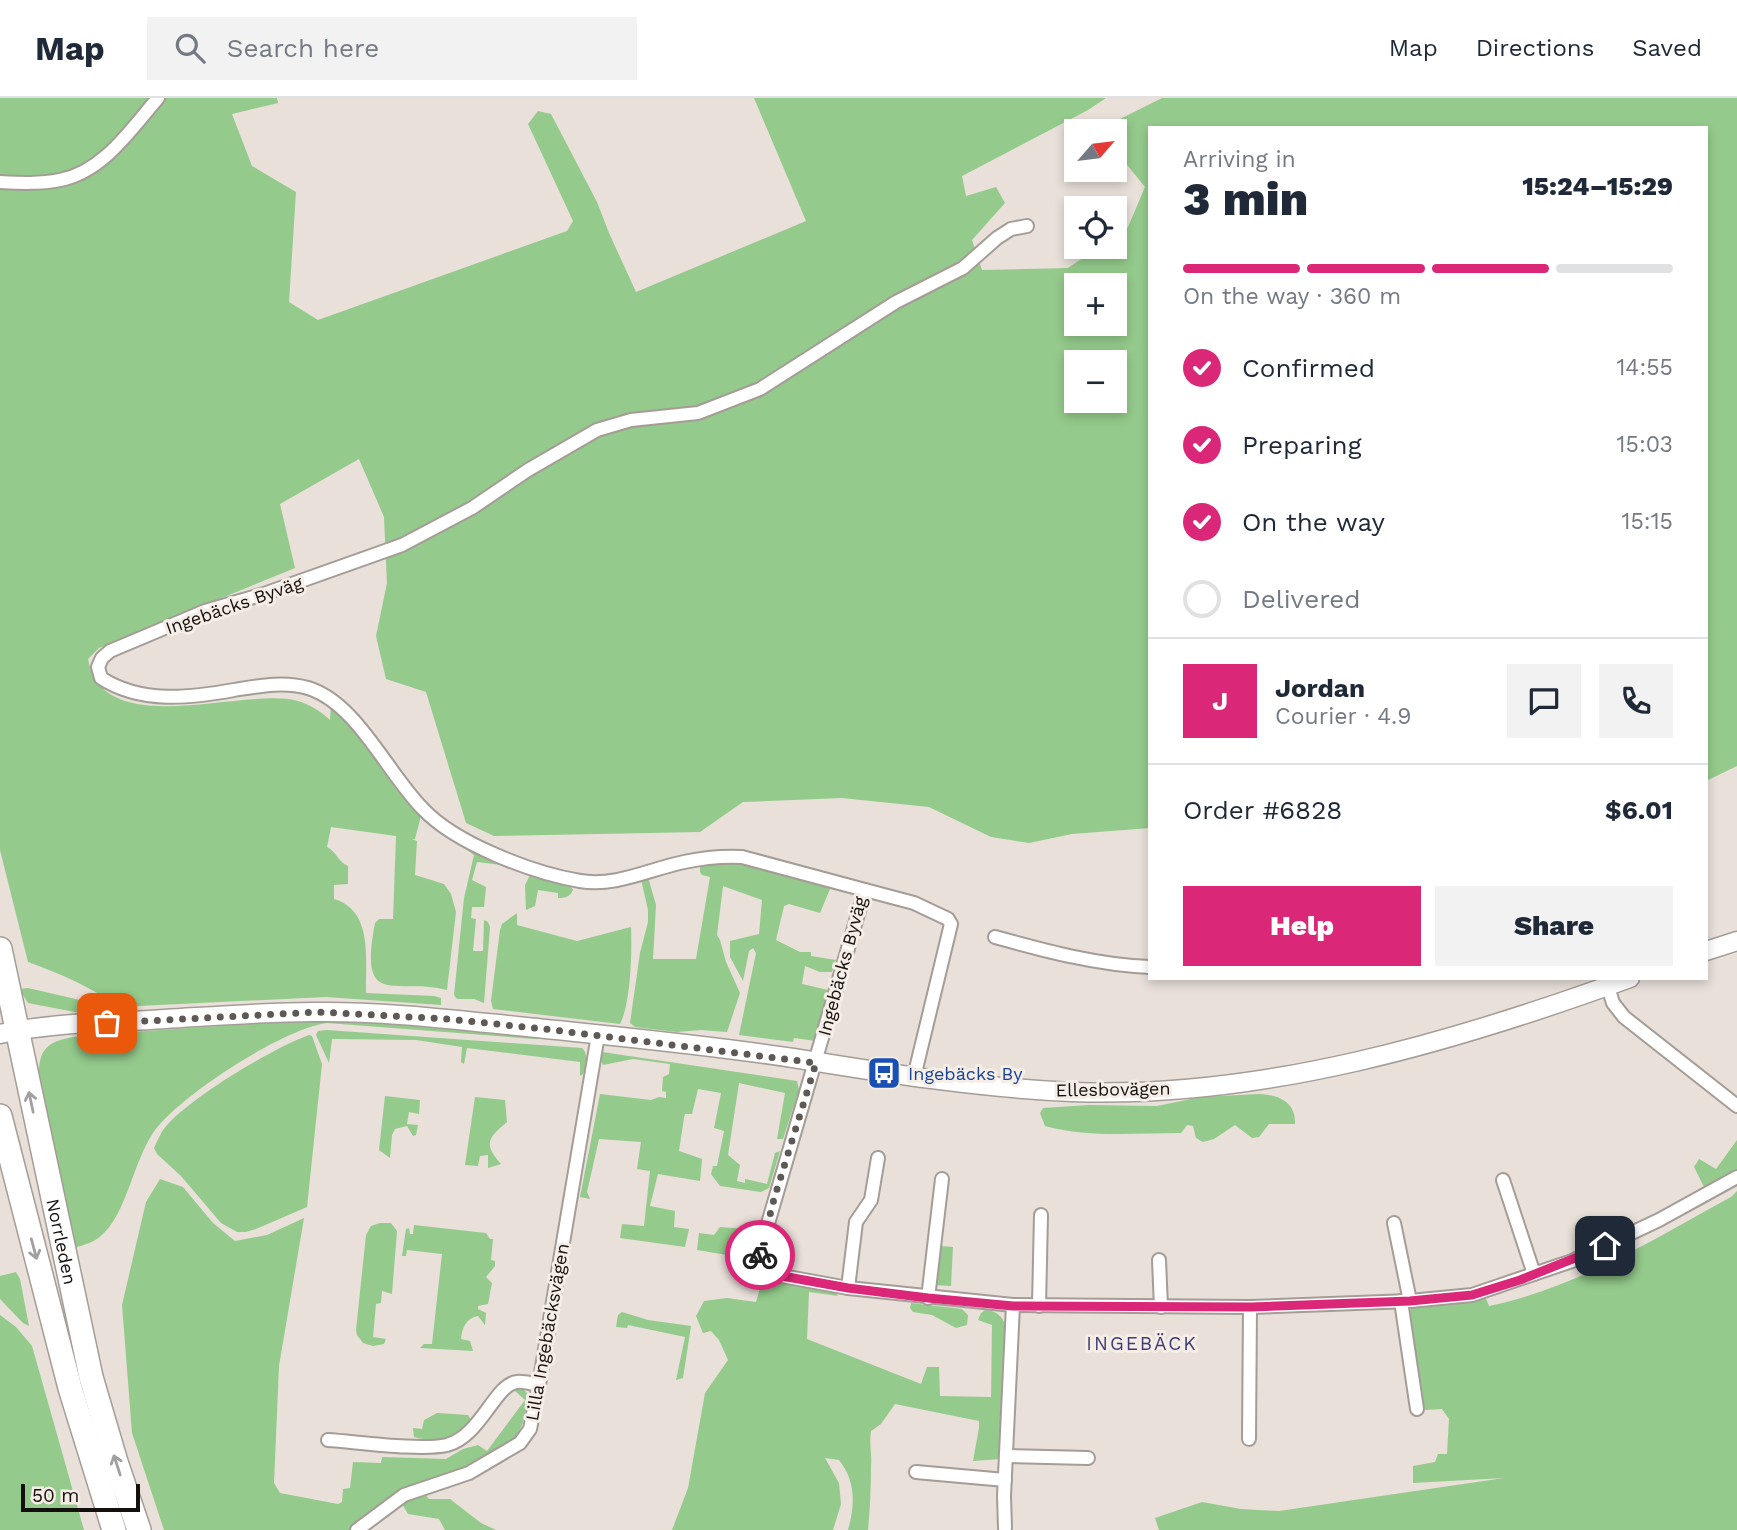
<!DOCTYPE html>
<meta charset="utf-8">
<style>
body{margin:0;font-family:"Work Sans",sans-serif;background:#f2f2f3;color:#1f2937;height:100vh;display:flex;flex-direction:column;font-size:26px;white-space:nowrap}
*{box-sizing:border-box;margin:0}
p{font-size:23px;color:#747a83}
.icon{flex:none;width:38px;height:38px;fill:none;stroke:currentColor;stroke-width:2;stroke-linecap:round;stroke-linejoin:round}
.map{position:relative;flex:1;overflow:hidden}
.details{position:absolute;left:1148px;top:28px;width:560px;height:854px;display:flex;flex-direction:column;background:#fff;border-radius:0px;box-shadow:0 4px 10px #0003}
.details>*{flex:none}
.needle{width:46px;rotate:62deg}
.tools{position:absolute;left:1064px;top:21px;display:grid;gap:14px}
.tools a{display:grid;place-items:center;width:63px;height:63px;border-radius:0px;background:#fff;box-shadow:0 4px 10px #0003;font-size:35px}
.scale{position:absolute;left:21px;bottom:18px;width:119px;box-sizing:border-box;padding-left:7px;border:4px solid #13100e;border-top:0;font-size:19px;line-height:24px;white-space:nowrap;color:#13100e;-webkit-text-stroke:5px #f5ede6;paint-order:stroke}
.pin{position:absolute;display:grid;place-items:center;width:60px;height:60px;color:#fff;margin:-30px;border-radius:14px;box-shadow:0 4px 10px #0006}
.courier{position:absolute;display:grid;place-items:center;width:70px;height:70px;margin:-35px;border:5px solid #db2777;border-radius:50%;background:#fff;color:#222;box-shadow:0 2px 9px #0007}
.summary em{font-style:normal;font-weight:800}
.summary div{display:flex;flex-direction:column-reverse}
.summary{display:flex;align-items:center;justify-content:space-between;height:119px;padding:0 35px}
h1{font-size:46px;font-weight:800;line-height:52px}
.bar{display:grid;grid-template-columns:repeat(4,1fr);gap:10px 7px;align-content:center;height:84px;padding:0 35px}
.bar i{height:9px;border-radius:5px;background:#e0e1e3}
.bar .active{background:#db2777}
.bar p{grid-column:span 4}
.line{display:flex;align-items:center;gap:18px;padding:0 35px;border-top:2px solid #e0e1e3}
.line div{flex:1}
.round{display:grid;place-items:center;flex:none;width:74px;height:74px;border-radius:0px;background:#f2f2f3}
ol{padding:0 35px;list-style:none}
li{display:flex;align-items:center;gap:21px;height:77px}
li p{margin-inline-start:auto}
li .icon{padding:7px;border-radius:50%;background:#db2777;color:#fff;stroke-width:4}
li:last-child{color:#747a83}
li i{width:38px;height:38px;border:4px solid #e0e1e3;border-radius:50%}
.button{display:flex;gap:14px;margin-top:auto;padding:14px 35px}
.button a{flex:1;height:80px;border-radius:0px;background:#db2777;color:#fff;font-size:28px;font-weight:800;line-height:80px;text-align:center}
.button a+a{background:#f2f2f3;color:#1f2937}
header{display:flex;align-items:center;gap:42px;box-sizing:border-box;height:98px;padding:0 35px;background:#fff;border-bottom:2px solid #e0e1e3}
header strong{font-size:33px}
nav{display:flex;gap:38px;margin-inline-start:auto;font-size:24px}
.search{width:490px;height:63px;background:#f2f2f3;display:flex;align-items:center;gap:18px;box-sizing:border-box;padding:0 24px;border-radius:0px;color:#747a83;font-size:26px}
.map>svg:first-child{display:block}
.green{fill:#94ca8b;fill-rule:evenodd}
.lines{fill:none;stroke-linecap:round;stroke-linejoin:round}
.street-casing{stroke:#a49c96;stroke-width:16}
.secondary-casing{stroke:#a49c96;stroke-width:21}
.highway-casing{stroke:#a49c96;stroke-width:26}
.street{stroke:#fff;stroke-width:12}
.secondary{stroke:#fff;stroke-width:18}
.highway{stroke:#fff;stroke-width:23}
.oneway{stroke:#a19f9f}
.done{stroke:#5e5955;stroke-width:7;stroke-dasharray:0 12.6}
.route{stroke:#db2777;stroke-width:9}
.labels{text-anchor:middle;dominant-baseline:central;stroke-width:6;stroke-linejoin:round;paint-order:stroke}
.street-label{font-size:18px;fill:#13100e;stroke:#f5ede6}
.transit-label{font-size:18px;fill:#164399;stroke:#f5ede6;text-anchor:start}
.neighbourhood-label{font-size:19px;letter-spacing:2px;fill:#3e3b77;stroke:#f5ede6}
</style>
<header>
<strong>Map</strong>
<div class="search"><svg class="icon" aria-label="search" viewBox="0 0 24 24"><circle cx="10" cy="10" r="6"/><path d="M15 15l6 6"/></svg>Search here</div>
<nav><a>Map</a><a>Directions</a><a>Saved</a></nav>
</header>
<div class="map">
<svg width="1737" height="1432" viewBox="0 0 1737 1432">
<rect width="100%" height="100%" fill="#e8e0d9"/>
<g class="green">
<path d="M 0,0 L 277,0 L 278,5 L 232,16 L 252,68 L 296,94 L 289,204 L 318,222 L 567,133 L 573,123 L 528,26 L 538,13 L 551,16 L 597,104 L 609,135 L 636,194 L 806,123 L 754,0 L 1106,0 L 1088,12 L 962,78 L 966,98 L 996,89 L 1005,105 L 972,142 L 982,172 L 1068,170 L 1099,149 L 1115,149 L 1115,138 L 1128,129 L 1145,89 L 1115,52 L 1115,33 L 1098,32 L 1162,0 L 1737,0 L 1737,668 L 1706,683 L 1706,30 L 1150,30 L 1150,730 L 1072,736 L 1029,745 L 991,739 L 929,709 L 842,700 L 743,704 L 700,734 L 494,738 L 466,725 L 426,594 L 386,581 L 376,538 L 387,485 L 384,419 L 359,361 L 280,406 L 295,470 L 99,550 L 88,561 C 103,645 243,588 298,603 C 311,607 320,613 330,622 L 331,606 L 335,608 L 412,703 L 510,768 L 477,764 L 472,782 L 486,789 L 484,809 L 472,809 L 471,820 L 476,821 L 473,853 L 483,853 L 484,822 L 488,824 L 490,829 L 484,905 L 474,901 L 457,901 L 454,897 L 464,800 L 474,757 L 421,718 L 415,741 L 412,741 L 417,743 L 415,777 L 444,786 L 451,796 L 456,814 L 447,892 C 396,878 358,914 375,825 L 379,821 L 393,821 L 396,738 L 331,729 L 327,749 C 337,754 338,764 348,768 L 348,786 L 334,787 L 334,801 C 374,813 365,862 366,895 L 434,898 L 441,900 L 441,907 L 326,899 L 118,909 C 90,888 61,876 28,864 L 0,752 ZM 1076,187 L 1115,187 L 1115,226 L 1076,226 ZM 1076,264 L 1115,264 L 1115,303 L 1076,303 Z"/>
<polygon points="722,763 760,769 845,793 830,791 820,815 789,806 784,808 776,842 800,854 811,854 811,858 836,862 832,874 820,874 805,868 802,886 828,892 816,943 794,940 793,944 739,937 756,855 753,850 749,853 743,883 730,859 730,843 759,836 762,802 723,788 717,837 720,842 726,864 740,895 727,934 701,932 677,934 635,929 630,925 640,855 648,824 648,812 641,781 648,779 656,807 653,861 696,861 710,779 702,777 700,774 700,764"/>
<path d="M 531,775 L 568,784 L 573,792 C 570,799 565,800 558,800 L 558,795 L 538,792 L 535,808 L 526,812 L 525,787 Z"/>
<path d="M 517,815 L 517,827 L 577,843 L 631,829 C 632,853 631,905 620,926 L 493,911 L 491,903 L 500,832 L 502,826 Z"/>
<polygon points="28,890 84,903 89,914 85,916 28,905 19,891"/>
<path d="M 307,922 L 449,927 L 557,941 L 535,941 L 327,925 C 284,930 177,999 153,1035 C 134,1063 126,1115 103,1136 C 95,1144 84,1147 74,1150 L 40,990 C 35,948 48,942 86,937 Z"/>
<path d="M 327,932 L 582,950 C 589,956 586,968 583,976 L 580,978 L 580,964 L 467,950 L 464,966 L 461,964 L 462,949 L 416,942 L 337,941 L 332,941 L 329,965 L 316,937 L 318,933 Z"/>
<path d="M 309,937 L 312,938 L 322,966 L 307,1109 L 256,1131 L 246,1134 L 237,1134 L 221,1125 L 181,1078 L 157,1056 L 154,1050 C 158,1042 161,1033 168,1026 C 195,997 271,951 309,937 Z"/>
<polygon points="602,954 797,983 799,992 783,1041 777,1041 785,995 739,985 728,1057 740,1067 737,1083 745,1085 745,1081 767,1086 775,1055 780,1053 769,1090 761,1094 720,1088 711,1076 713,1068 717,1068 724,1033 714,1030 721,995 698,991 692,1016 685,1016 684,1020 679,1053 702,1061 700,1083 658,1076 650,1108 675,1113 674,1129 689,1131 685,1149 620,1140 622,1126 644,1128 650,1073 637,1071 641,1044 599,1041 587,1094 590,1101 580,1099 600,996 651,1002 659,999 666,1000 666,994 662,993 663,979 669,976 670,966 633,961 603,967 600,960"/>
<path d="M 1259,996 C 1279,997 1296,1004 1295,1026 L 1269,1026 L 1259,1039 L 1252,1040 L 1235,1027 L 1214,1041 L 1203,1044 L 1196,1040 L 1193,1028 L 1187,1027 L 1181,1035 C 1137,1035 1088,1040 1045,1028 L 1040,1015 L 1043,1010 L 1089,1007 L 1157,1008 L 1201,999 Z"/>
<polygon points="385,998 420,1002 419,1016 409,1014 407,1026 418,1027 416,1037 413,1038 407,1028 395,1031 392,1037 390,1060 379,1052"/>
<path d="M 475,999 L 505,1002 L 507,1024 C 488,1040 483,1046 501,1066 L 488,1070 L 488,1057 L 480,1058 L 478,1068 L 465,1067 Z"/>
<polygon points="1737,1042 1737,1072 1705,1091 1694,1069 1699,1061 1716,1071"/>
<path d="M 160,1081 L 183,1089 L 213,1125 L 235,1143 L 267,1137 L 304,1120 L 279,1268 L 274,1385 L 280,1395 L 338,1406 L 342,1404 L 343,1391 L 350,1390 L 353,1364 L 381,1365 L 382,1359 L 446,1361 L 463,1351 L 478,1347 L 487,1353 L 525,1302 L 514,1292 L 523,1291 L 528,1296 L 529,1300 C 526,1310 525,1322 520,1331 C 501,1367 452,1375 418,1387 L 429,1401 L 450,1401 L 481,1425 L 496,1432 L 445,1432 L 439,1421 L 408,1416 L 398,1399 L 362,1432 L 164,1432 L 132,1335 L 122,1207 L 146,1104 Z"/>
<path d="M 1737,1093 L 1737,1432 L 1159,1432 L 1155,1420 L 1202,1404 L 1241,1411 L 1279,1413 L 1504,1380 L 1413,1385 L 1413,1368 L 1435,1364 L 1438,1356 L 1447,1356 L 1449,1321 L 1442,1311 L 1425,1312 L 1421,1308 L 1407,1214 L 1413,1210 L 1485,1198 L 1489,1208 C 1576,1190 1654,1141 1731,1099 Z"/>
<polygon points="380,1125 391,1125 397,1133 392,1196 382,1193 381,1205 376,1206 373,1239 386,1241 384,1246 373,1248 363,1245 357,1237 356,1232 366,1137 371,1128"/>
<path d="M 414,1127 L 486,1135 L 490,1141 L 493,1141 L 491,1162 L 495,1163 L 495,1168 L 486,1179 L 492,1185 L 488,1206 L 478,1208 L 478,1211 L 486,1215 L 485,1227 L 478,1218 C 466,1220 462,1230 461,1241 L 470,1243 L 473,1253 L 420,1250 L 424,1246 L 432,1246 L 442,1156 L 407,1152 L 406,1158 L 402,1158 L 406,1131 L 409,1130 L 410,1136 L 413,1136 Z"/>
<polygon points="747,1128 757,1129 751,1161 697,1152 699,1135 714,1137 720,1129 746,1131"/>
<polygon points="940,1148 953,1149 951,1188 935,1187"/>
<polygon points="16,1174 20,1181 29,1228 23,1225 0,1201 0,1178"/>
<path d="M 765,1182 L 836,1195 L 838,1198 L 809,1194 L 807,1241 L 921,1286 L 927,1269 L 939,1269 L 940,1298 L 991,1299 L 992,1227 L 978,1222 L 981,1215 L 985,1212 C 997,1213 1003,1218 1006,1230 L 1001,1361 L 973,1363 L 979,1330 L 979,1323 L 895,1306 L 881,1326 L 871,1333 C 869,1345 872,1355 871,1368 C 871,1389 870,1411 868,1432 L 848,1432 C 855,1407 856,1383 839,1362 L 825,1360 L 839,1385 L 841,1406 L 833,1432 L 672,1432 L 688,1390 L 705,1295 L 728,1262 L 719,1242 L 711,1233 L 703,1235 L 696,1218 L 704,1203 L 727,1200 L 756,1204 L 761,1187 Z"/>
<polygon points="911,1205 962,1211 968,1217 967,1227 956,1230 932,1217 913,1214 910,1210"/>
<polygon points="622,1214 648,1222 691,1228 683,1280 676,1282 685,1239 628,1227 627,1230 616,1229 618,1217"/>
<polygon points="0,1217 16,1229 32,1248 84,1432 0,1432"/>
<path d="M 437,1315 L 468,1317 L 471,1322 C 458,1342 436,1345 414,1339 L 413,1330 L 422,1331 L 424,1322 Z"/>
</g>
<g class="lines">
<defs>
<g id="street">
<path d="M 0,84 C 20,85 40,86 60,82 C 103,74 131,31 158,0"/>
<path d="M 1027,128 L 1011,131 L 997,140 L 963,170 L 896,204 L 760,291 L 698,315 L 631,322 L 597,332 L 528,372 L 472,410 L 402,447 L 264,496 L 205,513 L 110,553 L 102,560 L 98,569 L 101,580 C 141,606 190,600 234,592 C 259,588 283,583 308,590 C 357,605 387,675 423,711 C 456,746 533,775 580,783 C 616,789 650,771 684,764 C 703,760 723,758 742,759 L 865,792 L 760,1153 L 760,1161 L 763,1167 L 774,1176 L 782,1178 L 848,1190 L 1013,1207 L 1250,1209 L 1410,1203 L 1472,1197 L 1572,1163 L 1659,1122 L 1737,1079"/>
<polyline points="865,792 914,805 948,821 951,826 914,979"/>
<path d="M 995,839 C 1046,853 1097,867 1150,869"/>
<polyline points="1606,882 1613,905 1624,919 1737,1008"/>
<polyline points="1503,1082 1534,1176"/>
<polyline points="1394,1125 1410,1203"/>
<polyline points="1159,1162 1161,1209"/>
<polyline points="848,1190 856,1124 871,1102 878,1060"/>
<polyline points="928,1200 942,1081"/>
<polyline points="1401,1203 1417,1311"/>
<polyline points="1039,1208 1041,1117"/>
<polyline points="1249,1341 1250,1209"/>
<path d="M 328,1342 C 358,1344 420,1353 447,1347 C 481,1338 495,1286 517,1284 C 524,1283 532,1286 539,1287"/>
<polyline points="1007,1358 1088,1360"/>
<polyline points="916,1374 1005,1382"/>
<polyline points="1005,1430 1004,1398 1013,1207"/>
<polyline points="357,1432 404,1397 469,1375 520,1345 530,1331 539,1287 598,937"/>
</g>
<g id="secondary">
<polyline points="1706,853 1737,843"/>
<path d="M 0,936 C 54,924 110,925 165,921 C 215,918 264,914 314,914 C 388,913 464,923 537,930 C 622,939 708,947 793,960 C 885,975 978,990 1072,994 C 1262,1001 1454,944 1630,880"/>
</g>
<g id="highway">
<path id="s1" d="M 0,851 L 91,1279 L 116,1364 L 139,1432"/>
<polyline points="0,1018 70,1290 114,1432"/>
</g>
</defs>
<use href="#street" class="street-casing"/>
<use href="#secondary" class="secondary-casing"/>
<use href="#highway" class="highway-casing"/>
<use href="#street" class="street"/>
<use href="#secondary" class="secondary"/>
<use href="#highway" class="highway"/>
</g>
<defs><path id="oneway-shaft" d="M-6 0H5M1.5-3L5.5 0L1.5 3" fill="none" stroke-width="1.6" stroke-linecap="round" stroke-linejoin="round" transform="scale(1.75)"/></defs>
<g class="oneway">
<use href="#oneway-shaft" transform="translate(31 1004) rotate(-102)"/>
<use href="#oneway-shaft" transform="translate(34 1151) rotate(75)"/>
<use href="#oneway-shaft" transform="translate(117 1367) rotate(-108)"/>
</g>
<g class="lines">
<polyline class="done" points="107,925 318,914 448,921 553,932 816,965 774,1101 760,1157"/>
<polyline class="route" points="760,1157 763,1167 768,1172 782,1178 848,1190 928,1200 1013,1208 1251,1209 1410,1203 1472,1197 1520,1182 1605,1148"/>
</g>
<defs>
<symbol id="bus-square" viewBox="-11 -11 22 22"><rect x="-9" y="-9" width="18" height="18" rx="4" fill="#1a4fb4" stroke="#f5ede6"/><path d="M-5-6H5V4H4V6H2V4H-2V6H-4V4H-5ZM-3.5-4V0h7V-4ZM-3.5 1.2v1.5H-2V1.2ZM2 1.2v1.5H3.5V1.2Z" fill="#fff"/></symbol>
</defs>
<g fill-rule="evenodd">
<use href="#bus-square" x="865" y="956" width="38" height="38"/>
</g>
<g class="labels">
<g class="street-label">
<text transform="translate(234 507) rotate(-19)">Ingebäcks Byväg</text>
<text transform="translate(842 868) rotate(-75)">Ingebäcks Byväg</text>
<text transform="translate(1113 991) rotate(-1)">Ellesbovägen</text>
<text stroke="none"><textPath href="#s1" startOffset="299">Norrleden</textPath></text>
<text transform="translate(547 1234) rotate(-80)">Lilla Ingebäcksvägen</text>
</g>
<g class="transit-label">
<text x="908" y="975">Ingebäcks By</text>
</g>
<g class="neighbourhood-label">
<text x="1142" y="1245">INGEBÄCK</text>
</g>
</g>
</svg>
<div class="tools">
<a><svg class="needle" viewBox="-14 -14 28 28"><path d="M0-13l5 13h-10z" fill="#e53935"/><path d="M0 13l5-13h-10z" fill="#747a83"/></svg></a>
<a><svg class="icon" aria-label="locate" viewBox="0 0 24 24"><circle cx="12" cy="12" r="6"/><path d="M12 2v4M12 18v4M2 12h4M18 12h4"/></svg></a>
<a>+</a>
<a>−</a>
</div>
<div class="scale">50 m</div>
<div class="pin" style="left:107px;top:925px;background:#ea580c"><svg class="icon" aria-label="bag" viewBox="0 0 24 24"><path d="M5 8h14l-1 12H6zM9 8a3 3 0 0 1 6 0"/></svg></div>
<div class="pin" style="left:1605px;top:1148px;background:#1f2937"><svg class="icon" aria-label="home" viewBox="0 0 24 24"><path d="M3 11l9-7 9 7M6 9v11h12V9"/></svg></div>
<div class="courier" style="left:760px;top:1157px"><svg class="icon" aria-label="bike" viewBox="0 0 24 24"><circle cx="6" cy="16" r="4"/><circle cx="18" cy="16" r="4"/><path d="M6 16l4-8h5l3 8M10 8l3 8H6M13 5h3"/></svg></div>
<section class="details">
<div class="summary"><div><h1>3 min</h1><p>Arriving in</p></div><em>15:24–15:29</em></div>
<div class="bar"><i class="active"></i><i class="active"></i><i class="active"></i><i></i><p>On the way · 360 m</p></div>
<ol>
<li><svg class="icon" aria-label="check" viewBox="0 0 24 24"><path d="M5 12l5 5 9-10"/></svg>Confirmed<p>14:55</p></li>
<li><svg class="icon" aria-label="check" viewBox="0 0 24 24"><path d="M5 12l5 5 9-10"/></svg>Preparing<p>15:03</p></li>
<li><svg class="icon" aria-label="check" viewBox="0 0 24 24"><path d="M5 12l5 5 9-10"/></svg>On the way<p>15:15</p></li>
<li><i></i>Delivered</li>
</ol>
<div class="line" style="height:126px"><b class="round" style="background:#db2777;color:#fff">J</b><div><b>Jordan</b><p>Courier · 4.9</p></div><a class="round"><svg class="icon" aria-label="chat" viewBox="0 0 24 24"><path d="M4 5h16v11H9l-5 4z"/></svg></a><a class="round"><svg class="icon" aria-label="phone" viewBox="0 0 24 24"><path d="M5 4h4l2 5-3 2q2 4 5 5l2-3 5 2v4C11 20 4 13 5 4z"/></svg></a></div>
<div class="line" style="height:91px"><div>Order #6828</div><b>$6.01</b></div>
<div class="button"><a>Help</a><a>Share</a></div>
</section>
</div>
